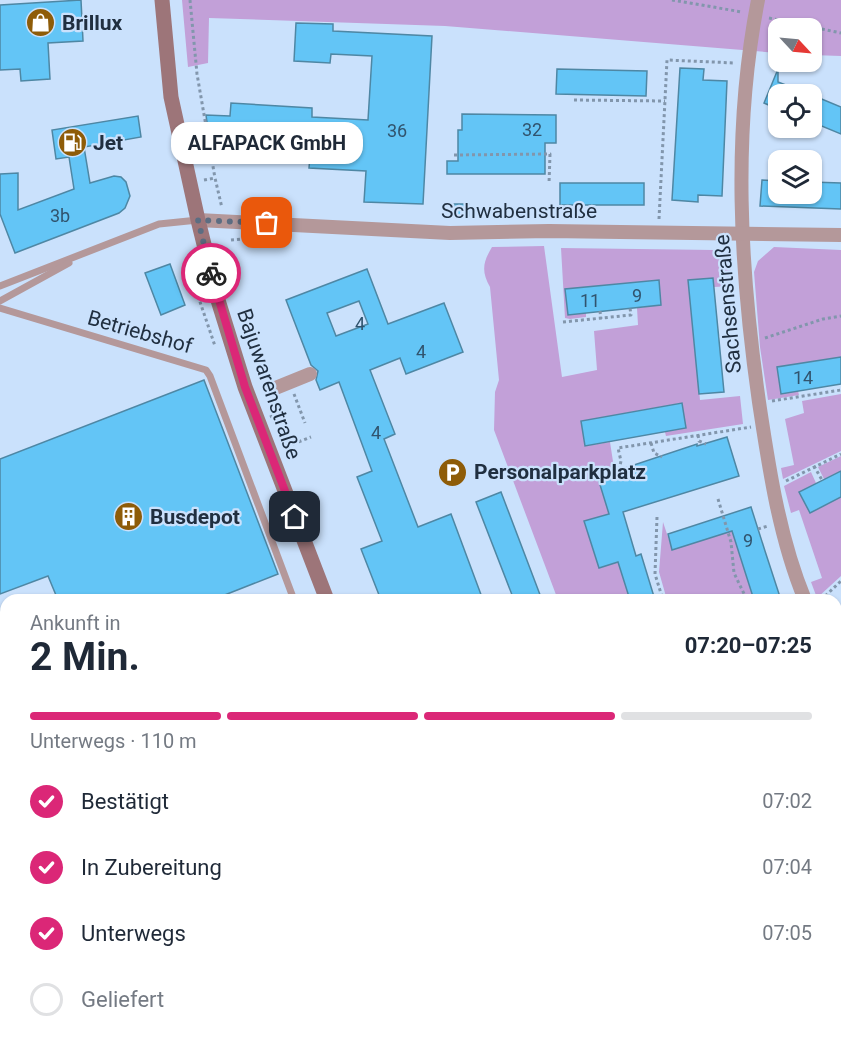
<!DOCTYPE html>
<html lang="de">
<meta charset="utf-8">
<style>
body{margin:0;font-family:Roboto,sans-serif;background:#f2f2f3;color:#1f2937;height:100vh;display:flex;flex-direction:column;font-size:22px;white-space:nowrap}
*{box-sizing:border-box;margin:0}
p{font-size:20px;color:#747a83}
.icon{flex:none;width:33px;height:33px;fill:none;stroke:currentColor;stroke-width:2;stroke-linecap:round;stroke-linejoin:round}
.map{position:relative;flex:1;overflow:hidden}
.side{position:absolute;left:0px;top:594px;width:842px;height:450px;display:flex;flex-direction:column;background:#fff;border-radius:18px 18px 0 0;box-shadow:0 2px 4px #0004}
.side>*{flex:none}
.needle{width:39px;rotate:116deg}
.buttons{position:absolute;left:768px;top:18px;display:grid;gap:12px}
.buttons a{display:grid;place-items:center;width:54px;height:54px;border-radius:12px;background:#fff;box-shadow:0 2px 4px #0004;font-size:30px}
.pin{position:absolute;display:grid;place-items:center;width:51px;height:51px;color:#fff;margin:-26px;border-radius:12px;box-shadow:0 3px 9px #0006}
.courier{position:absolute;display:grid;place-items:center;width:60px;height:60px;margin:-30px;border:4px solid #db2777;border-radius:50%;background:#fff;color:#222;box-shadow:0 2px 8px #0007}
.bubble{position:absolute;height:42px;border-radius:18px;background:#fff;box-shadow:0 2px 4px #0004;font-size:20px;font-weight:700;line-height:42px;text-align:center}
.head em{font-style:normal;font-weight:700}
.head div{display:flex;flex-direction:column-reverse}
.head{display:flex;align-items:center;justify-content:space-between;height:102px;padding:0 30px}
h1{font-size:39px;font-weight:700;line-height:45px}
.bar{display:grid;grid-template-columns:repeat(4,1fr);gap:9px 6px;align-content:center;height:72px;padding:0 30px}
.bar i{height:8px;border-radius:4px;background:#e0e1e3}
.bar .selected{background:#db2777}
.bar p{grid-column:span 4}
ol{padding:0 30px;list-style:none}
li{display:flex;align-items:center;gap:18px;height:66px}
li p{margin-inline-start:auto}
li .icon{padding:6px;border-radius:50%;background:#db2777;color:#fff;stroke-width:4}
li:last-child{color:#747a83}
li i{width:33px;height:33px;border:3px solid #e0e1e3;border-radius:50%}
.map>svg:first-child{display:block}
.green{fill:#c2a0d8}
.building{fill:#63c5f6;stroke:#4e87a4;stroke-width:1.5;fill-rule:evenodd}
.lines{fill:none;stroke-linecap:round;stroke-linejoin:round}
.path{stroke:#8296ac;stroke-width:3;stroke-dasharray:3 3;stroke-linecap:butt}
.lane{stroke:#b4989a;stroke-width:7}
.street{stroke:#b4989a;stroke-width:14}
.secondary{stroke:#9d7579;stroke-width:15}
.done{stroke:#5c6d82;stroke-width:6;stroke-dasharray:0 10.8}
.route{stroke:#db2777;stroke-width:8}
.labels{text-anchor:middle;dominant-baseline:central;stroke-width:4.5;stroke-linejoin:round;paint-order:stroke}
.number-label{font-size:18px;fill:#31546e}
.poi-label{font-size:21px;font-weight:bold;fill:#202f40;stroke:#cae1fc;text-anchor:start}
.street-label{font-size:21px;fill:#202f40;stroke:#cae1fc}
</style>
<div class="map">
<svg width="841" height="1044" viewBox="0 0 841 1044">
<rect width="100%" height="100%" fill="#cae1fc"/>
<g class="green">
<polygon points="182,0 841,0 841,56 812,55 812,28 778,28 778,53 445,26 209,18 208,63 188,67"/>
<path d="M 544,246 L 562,377 L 597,370 L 594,331 L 638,325 L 637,308 L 661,305 L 659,280 L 566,289 L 586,313 L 586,317 L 570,319 L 565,318 L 561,248 L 714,250 L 728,253 L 730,259 L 732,286 L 714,287 L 712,278 L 688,281 L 700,400 L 740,396 L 743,424 L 666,436 L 665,432 L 686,428 L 681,403 L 581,421 L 585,446 L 610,442 L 614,468 L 597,475 L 609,514 L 584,522 L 599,567 L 618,562 L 630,600 L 558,600 L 494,430 L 495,392 L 499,380 L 490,287 C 481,271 483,262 492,247 Z"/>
<polygon points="774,247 841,250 841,357 777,367 781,393 798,391 799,395 768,400 760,347 754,272 758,261"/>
<polygon points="841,394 841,451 783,479 781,468 794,465 785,419 804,413 802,401"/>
<polygon points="841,456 841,471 824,479 818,467"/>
<polygon points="811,472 816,483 799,492 810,512 841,497 841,576 817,598 811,582 822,578 799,510 791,513 784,486"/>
<polygon points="727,515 754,600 667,600 659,572 663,522 672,549"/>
<polygon points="836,683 841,692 841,762 836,765"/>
<polygon points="841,926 841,1044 828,1044 826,1038 836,1038 836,928"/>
</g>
<g class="building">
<polygon points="81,0 83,41 48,43 50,79 21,81 20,69 0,70 0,5"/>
<polygon points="296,23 333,24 333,31 432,36 423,204 364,202 366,171 309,168 310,156 211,151 206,115 230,116 231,103 312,108 312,117 368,120 372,56 331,54 330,63 294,61"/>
<polygon points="680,68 704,69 703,80 727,81 722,196 698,195 698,202 672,200"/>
<polygon points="557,69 647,71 646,96 556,94"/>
<polygon points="778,69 778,82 809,94 778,94 778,109 764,103"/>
<polygon points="812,95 841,107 841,134 812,122"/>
<polygon points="462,114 556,115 556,143 545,143 545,174 447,174 447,161 458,161 458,130 462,130"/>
<polygon points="138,116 141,137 84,147 90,183 114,176 121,177 126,182 130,196 125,208 119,213 15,253 0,214 0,174 18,173 18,210 74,189 69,157 56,159 52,130"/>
<polygon points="762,180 778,181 778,194 812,194 812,182 841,183 841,209 760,206"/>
<rect x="560" y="183" width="84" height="22"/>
<polygon points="454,204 469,204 469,216 455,216"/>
<polygon points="170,264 185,305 161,315 145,273"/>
<path d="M 367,269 L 388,324 L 444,303 L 463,352 L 406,374 L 400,358 L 370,370 L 395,434 L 384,439 L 418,527 L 451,514 L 483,600 L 381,600 L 361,549 L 382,541 L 357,477 L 372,471 L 339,382 L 320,390 L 316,380 L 318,371 L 311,365 L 286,300 ZM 359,301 L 368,324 L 336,336 L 327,313 Z"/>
<polygon points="713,278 724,392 699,394 688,280"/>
<polygon points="659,280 661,305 568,315 565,289"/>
<polygon points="841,357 841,384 781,394 777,367"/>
<polygon points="204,380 278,574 212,600 58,600 48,576 0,594 0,459"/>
<polygon points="682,403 686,428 585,446 581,421"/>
<polygon points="727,437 739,476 623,512 636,556 641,554 655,600 630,600 618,562 599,568 584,521 609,514 597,475 610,471 610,473 697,444 697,446"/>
<polygon points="841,471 841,497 810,513 799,492"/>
<polygon points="501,492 542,600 514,600 476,502"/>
<polygon points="751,507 765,551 781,600 754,600 732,531 672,550 668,534"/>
</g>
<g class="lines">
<g class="path">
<polyline points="190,0 197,74 215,178"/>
<polyline points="672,0 742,12"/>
<polyline points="769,18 841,33"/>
<polyline points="574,100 665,101"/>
<polyline points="454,155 550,154 549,184"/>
<polyline points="204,180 215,178 222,208"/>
<polyline points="659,219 667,60 735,63"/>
<polyline points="231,240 252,238"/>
<polyline points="224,271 237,269"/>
<polyline points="198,296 215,346"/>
<polyline points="600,311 601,319"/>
<polyline points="563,322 631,315 630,308"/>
<polyline points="765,338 823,319 841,316"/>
<polyline points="294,394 305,423"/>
<polyline points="772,401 841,390"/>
<polyline points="270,417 281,412"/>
<polyline points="698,435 699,441 706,444"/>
<polyline points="651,443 654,453 662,457"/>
<polyline points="293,444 311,437"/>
<polyline points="814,466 822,480"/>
<polyline points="619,470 621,461 618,448 751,427"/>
<polyline points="786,481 841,454"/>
<polyline points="718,499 731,542 734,573 747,600"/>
<polyline points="657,517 655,574 663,600"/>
<polyline points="758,529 768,526"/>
<polyline points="821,600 841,581"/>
<polyline points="836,966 841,968"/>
</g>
<g class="lane">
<polyline points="0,286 159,224 198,220"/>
<polyline points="0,301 69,263"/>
<polyline points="0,308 206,370 210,376 294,600"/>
<polyline points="0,644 6,642"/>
</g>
<g class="street">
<path d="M 758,0 C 732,133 740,268 759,402 C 769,468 779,537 805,600"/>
<polyline points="198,220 450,233 549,231 841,235"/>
<polyline points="273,389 310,374"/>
<polyline points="836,658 841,668"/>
<polyline points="0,742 6,741"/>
<polyline points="836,783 841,781"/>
</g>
<g class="secondary">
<polyline points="162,0 171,97 198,220 217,297 245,387 327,600"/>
<polyline points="493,1038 496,1044"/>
</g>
</g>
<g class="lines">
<polyline class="done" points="211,273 198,220 267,223"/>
<polyline class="route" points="211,273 245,387 295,517"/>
</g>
<defs>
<symbol id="shop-disc" viewBox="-11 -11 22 22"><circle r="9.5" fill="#8e5c08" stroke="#cae1fc"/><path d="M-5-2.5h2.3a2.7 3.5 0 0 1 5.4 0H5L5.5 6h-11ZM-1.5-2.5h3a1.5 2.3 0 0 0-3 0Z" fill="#fff"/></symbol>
<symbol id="fuel-disc" viewBox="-11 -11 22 22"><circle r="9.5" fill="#8e5c08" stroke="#cae1fc"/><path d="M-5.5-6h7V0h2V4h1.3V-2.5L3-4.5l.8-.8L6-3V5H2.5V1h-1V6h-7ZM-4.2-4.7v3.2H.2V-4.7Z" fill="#fff"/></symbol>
<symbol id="parking-disc" viewBox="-11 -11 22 22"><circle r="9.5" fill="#8e5c08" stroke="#cae1fc"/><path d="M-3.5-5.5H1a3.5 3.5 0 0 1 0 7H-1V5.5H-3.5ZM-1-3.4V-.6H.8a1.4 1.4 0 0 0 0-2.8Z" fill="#fff"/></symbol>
<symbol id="building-disc" viewBox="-11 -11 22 22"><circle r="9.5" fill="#8e5c08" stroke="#cae1fc"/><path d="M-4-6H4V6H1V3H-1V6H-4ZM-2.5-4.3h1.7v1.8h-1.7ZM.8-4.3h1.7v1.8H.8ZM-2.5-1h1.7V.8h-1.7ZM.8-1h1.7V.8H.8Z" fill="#fff"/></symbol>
</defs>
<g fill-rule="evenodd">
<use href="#shop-disc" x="24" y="6" width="33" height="33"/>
<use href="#fuel-disc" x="56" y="126" width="33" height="33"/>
<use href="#parking-disc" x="436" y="456" width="33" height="33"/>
<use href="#building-disc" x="112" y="500" width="33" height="33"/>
</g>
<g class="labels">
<g class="number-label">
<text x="532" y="129">32</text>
<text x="397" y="130">36</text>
<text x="60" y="215">3b</text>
<text x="637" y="295">9</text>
<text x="590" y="300">11</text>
<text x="360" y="323">4</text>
<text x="421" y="351">4</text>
<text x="803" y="377">14</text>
<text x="376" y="432">4</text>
<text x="748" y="540">9</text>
</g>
<g class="poi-label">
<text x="62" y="23">Brillux</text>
<text x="93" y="143">Jet</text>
<text x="474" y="472">Personalparkplatz</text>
<text x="150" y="517">Busdepot</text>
</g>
<g class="street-label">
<text x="519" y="211">Schwabenstraße</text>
<text transform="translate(728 304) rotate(-95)">Sachsenstraße</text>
<text transform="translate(140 332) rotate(16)">Betriebshof</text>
<text transform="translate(269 384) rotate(71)">Bajuwarenstraße</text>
</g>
</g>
</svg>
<div class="buttons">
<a><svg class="needle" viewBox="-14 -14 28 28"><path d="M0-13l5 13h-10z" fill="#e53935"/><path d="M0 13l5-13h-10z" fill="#747a83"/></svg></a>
<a><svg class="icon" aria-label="locate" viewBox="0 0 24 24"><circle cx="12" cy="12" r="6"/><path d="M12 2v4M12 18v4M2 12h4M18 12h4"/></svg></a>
<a><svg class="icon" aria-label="layers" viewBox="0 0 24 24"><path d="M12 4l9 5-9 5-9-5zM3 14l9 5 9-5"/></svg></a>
</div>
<div class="pin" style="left:267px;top:223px;background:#ea580c"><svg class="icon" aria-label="bag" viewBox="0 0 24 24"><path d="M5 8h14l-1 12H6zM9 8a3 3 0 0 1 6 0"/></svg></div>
<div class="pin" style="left:295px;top:517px;background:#1f2937"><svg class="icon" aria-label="home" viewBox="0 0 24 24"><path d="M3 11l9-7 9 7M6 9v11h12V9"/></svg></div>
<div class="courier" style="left:211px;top:273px"><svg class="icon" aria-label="bike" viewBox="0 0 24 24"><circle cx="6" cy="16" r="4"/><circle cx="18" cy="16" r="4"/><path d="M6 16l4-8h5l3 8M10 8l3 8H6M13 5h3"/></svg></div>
<div class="bubble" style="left:171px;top:122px;width:192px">ALFAPACK GmbH</div>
<section class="side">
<div class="head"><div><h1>2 Min.</h1><p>Ankunft in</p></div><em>07:20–07:25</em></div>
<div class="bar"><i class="selected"></i><i class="selected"></i><i class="selected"></i><i></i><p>Unterwegs · 110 m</p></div>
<ol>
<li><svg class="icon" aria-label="check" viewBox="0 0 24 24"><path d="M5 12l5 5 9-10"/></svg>Bestätigt<p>07:02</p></li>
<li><svg class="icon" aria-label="check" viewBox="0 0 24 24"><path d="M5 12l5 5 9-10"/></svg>In Zubereitung<p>07:04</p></li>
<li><svg class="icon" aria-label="check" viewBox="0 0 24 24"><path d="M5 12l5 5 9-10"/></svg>Unterwegs<p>07:05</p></li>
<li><i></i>Geliefert</li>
</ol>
</section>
</div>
